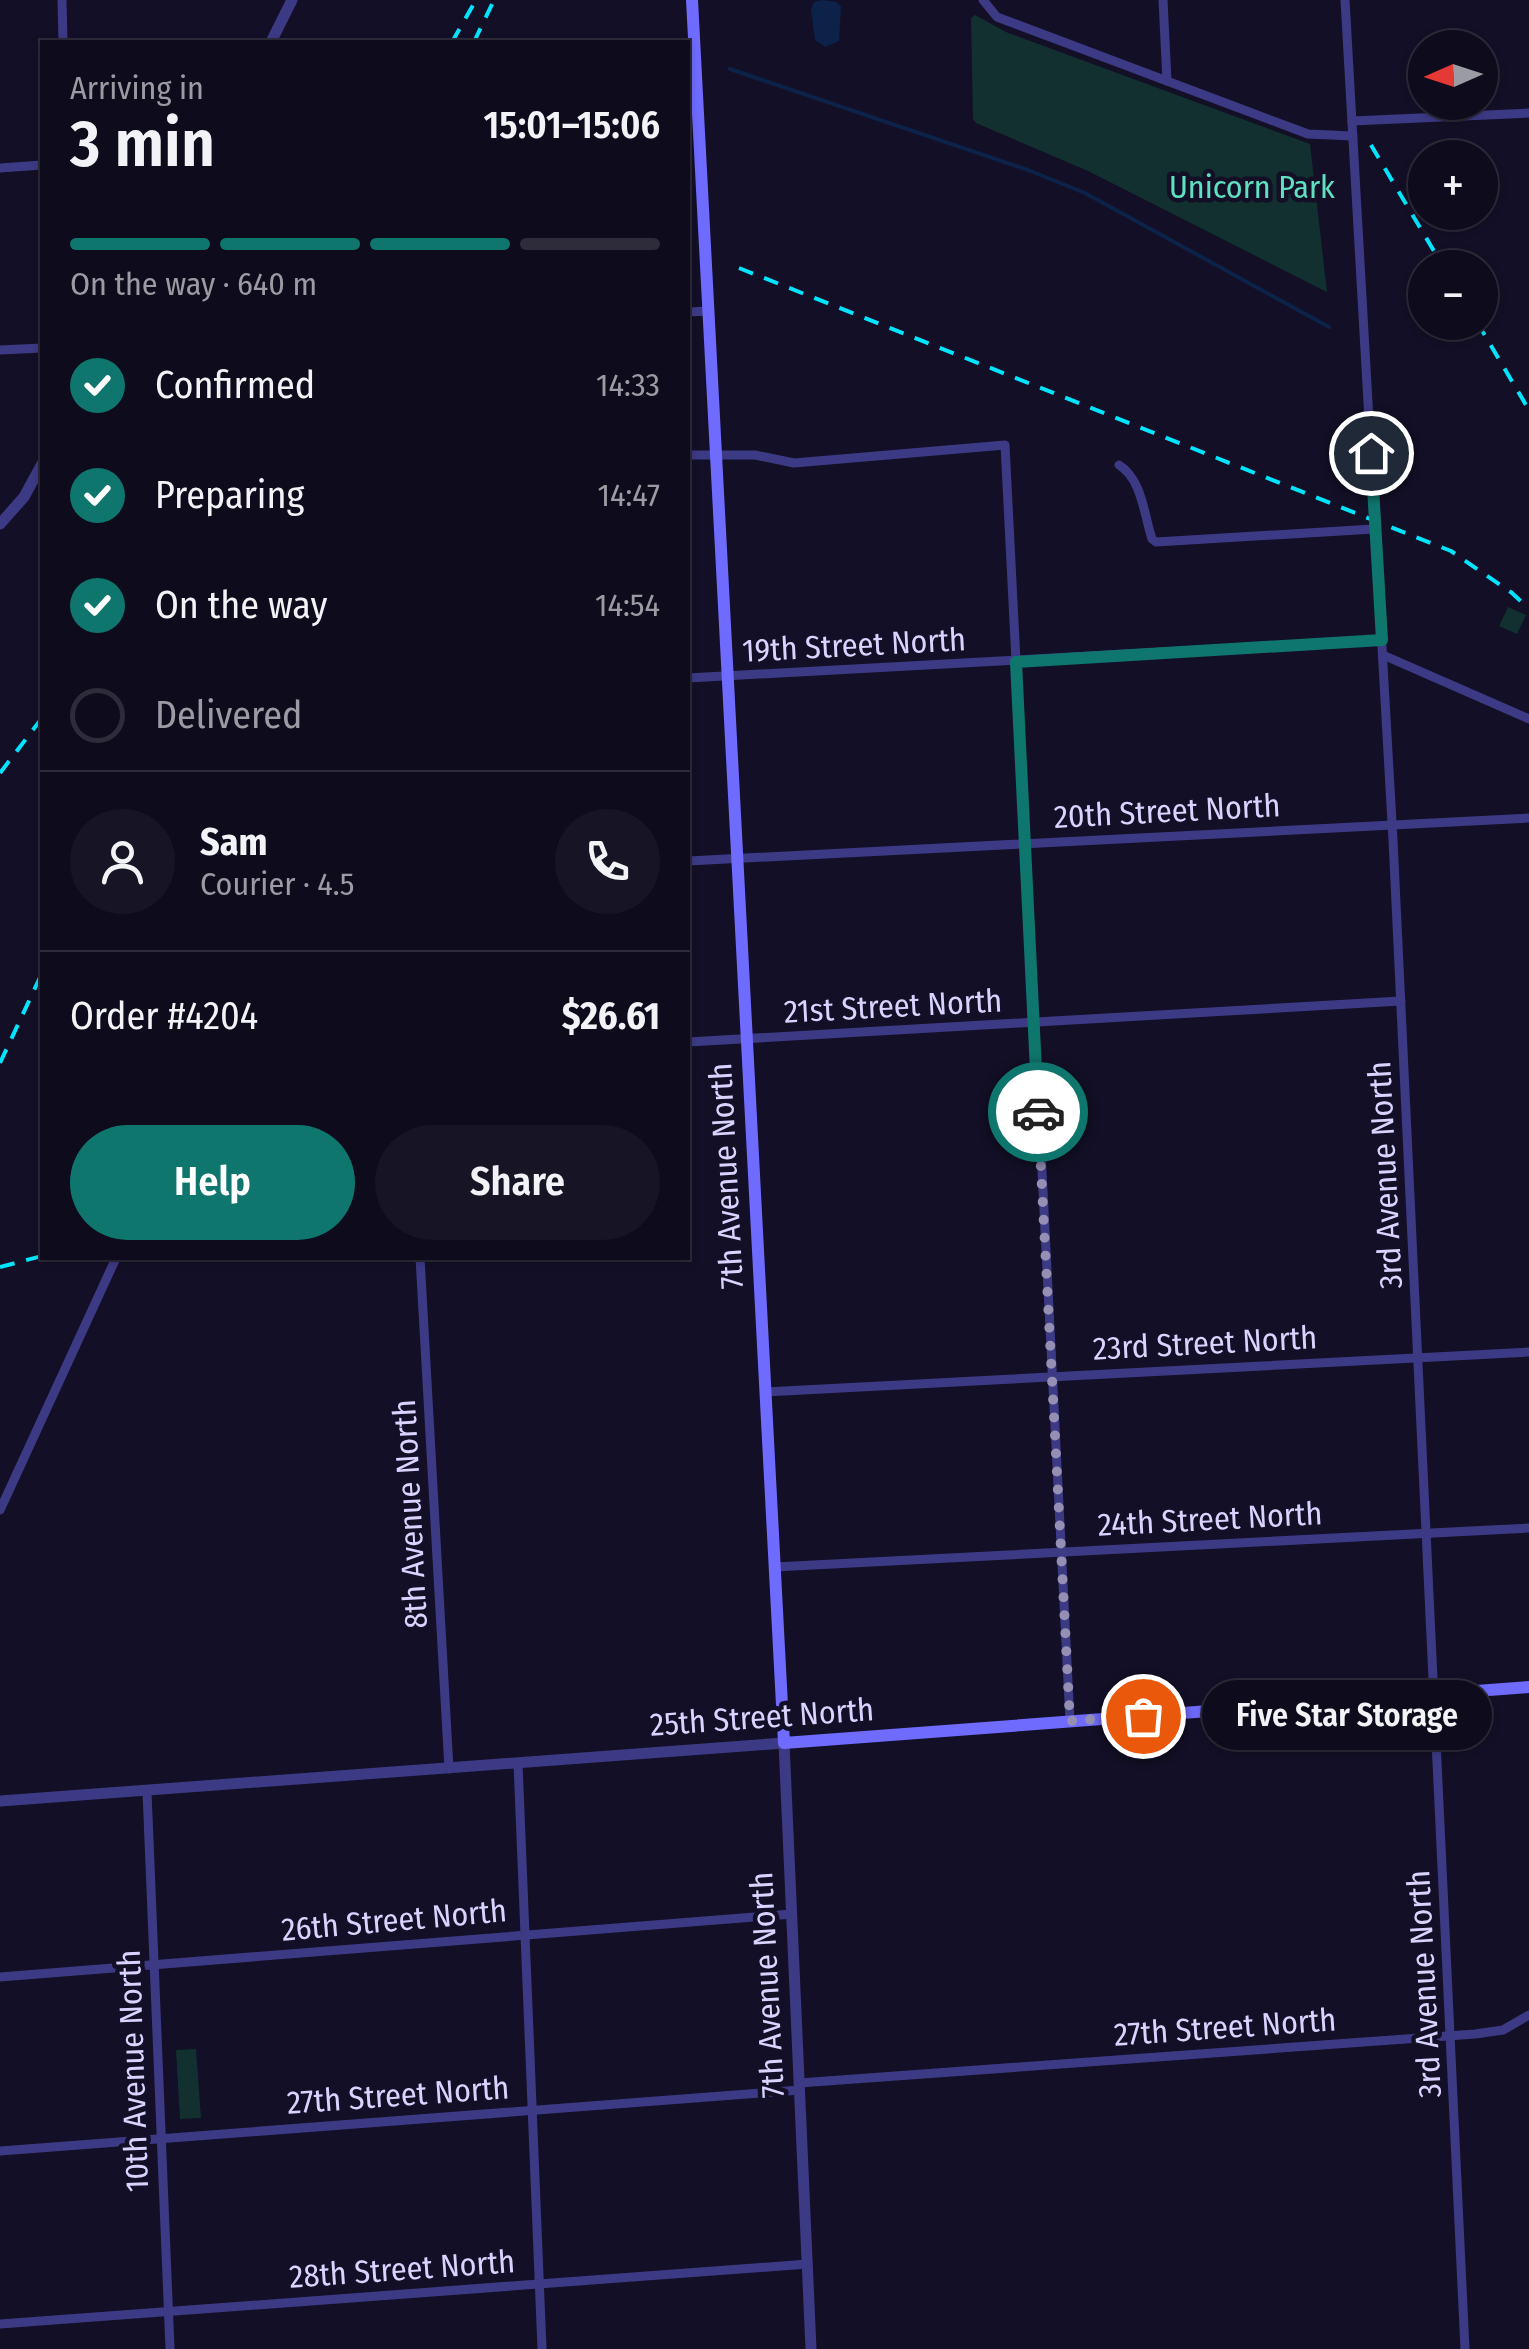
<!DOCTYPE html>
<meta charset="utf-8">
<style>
body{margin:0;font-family:"Fira Sans Condensed",sans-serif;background:#171425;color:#f1f3f6;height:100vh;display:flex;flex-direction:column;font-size:38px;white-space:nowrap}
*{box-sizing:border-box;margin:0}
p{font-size:32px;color:#9b9ba3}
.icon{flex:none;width:55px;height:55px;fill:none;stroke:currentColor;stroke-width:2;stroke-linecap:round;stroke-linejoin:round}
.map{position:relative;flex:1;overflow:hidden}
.panel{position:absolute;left:40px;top:40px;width:650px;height:1220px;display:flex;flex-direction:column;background:#0e0b1c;border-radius:0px;box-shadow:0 2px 8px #0004,0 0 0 2px #2e2b3b}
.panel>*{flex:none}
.needle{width:65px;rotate:267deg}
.controls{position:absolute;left:1408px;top:30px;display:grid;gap:20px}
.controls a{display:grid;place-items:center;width:90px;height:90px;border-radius:50%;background:#0e0b1c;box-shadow:0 2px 8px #0004,0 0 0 2px #2e2b3b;font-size:50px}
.pin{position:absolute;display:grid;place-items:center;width:85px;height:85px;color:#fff;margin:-42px;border:5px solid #fff;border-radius:50%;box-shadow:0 2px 10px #0007}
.courier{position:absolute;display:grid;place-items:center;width:100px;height:100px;margin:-50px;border:8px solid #0f766e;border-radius:50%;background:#fff;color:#222;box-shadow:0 2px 12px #0007}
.bubble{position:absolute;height:70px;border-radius:35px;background:#0e0b1c;box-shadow:0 2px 8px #0004,0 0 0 2px #2e2b3b;font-size:32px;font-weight:600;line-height:70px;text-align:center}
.summary em{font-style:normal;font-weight:600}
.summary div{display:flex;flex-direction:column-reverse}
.summary{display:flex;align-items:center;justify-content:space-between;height:170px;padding:0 30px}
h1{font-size:65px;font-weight:600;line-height:75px}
.bar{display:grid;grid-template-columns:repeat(4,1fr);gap:15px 10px;align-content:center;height:120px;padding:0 30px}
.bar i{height:12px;border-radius:8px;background:#2e2b3b}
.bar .current{background:#0f766e}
.bar p{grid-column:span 4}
.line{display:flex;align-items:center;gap:25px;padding:0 30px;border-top:2px solid #2e2b3b}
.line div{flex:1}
.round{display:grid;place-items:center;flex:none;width:105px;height:105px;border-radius:52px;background:#171425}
ol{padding:0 30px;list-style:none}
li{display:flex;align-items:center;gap:30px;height:110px}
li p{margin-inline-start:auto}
li .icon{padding:10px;border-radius:50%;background:#0f766e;color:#fff;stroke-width:4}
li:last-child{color:#9b9ba3}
li i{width:55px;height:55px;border:5px solid #2e2b3b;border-radius:50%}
.cta{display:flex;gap:20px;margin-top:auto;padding:20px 30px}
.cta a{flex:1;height:115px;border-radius:60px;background:#0f766e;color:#fff;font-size:40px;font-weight:600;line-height:115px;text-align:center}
.cta a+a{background:#171425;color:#f1f3f6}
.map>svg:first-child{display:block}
.green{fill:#12302f}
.water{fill:#0c2248}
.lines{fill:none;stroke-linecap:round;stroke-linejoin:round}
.stream{stroke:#0c2248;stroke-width:4}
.minor{stroke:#3d3a85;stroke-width:9}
.tertiary{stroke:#3d3a85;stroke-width:11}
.secondary{stroke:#6f6bff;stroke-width:12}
.rail{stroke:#00e5ff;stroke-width:4;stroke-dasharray:15 12;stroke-linecap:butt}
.done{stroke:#948fb3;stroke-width:10;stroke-dasharray:0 18}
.route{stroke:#0f766e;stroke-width:12}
.labels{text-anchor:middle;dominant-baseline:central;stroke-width:9;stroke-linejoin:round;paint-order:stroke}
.park-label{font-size:32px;fill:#5fe0c0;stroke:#130f26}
.street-label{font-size:32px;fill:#d9d4ff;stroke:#130f26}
</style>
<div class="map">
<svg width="1529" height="2349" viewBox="0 0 1529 2349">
<rect width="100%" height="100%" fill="#130f26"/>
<g class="green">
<polygon points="975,15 1006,32 1310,144 1327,292 1088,171 976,123 973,119 971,18"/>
<polygon points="1508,607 1526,615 1517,634 1499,626"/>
<polygon points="196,2049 201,2118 180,2119 176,2050"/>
</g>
<polygon class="water" points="822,0 837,2 841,7 839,41 825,47 815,40 811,9 814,2"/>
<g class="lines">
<polyline class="stream" points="730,69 1028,170 1085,193 1329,327"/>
<g class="minor">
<polyline points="62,0 63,42"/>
<polyline points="983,0 997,17 1308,134 1353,136"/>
<polyline points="1163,0 1167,81"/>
<polyline points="1345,0 1393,840 1465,2349"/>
<polyline points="1352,121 1529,113"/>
<polyline points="0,168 42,165"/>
<polyline points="688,312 708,311"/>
<polyline points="0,350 42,348"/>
<polyline points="688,455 755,455 794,463 1005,445 1070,1721"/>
<path d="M 1119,465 C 1142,479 1144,515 1152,539 L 1156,542 L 1374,529"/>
<polyline points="1383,655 1529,719"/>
<polyline points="688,678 1382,640"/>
<polyline points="688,861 1529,818"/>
<polyline points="688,1042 1401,1001"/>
<polyline points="420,1258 449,1769"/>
<polyline points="765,1392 1529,1352"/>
<polyline points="0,1510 116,1258"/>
<polyline points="774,1567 1529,1528"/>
<polyline points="518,1764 542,2349"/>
<polyline points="147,1792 170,2349"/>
<polyline points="0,1977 792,1914"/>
<polyline points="799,2083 1475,2034 1503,2030 1529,2015"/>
<polyline points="0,2151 800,2090"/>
<polyline points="0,2324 808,2264"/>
</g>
<g class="tertiary">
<polyline points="271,42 292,0"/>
<polyline points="0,524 24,497 42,464"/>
<polyline points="0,1801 784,1743 811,2349"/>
</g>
<polyline class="secondary" points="692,0 784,1743 1529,1687"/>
<g class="rail">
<polyline points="452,42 476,0"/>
<polyline points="474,42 494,0"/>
<polyline points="1371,145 1444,268"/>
<polyline points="739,268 1451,551 1512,593 1529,609"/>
<polyline points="1477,322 1529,410"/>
<polyline points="0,773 42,718"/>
<polyline points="0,1063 42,973"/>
<polyline points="0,1267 42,1256"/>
</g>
</g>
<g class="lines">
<polyline class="done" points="1038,1112 1070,1721 1143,1716"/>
<polyline class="route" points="1038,1112 1016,662 1382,640 1371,453"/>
</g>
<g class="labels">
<g class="park-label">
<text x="1252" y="187">Unicorn Park</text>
</g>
<g class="street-label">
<text transform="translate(854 645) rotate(-3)">19th Street North</text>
<text transform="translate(1167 811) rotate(-3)">20th Street North</text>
<text transform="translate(893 1006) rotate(-3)">21st Street North</text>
<text transform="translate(1385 1175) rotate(-93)">3rd Avenue North</text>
<text transform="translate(726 1176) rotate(-93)">7th Avenue North</text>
<text transform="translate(1205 1343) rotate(-3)">23rd Street North</text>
<text transform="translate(410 1514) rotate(-93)">8th Avenue North</text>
<text transform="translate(1210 1519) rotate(-3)">24th Street North</text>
<text transform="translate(762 1717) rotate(-4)">25th Street North</text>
<text transform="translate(394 1920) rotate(-5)">26th Street North</text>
<text transform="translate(1424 1984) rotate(-93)">3rd Avenue North</text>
<text transform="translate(767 1985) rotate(-93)">7th Avenue North</text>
<text transform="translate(1225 2027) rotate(-4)">27th Street North</text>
<text transform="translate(133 2071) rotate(-92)">10th Avenue North</text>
<text transform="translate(398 2095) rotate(-4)">27th Street North</text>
<text transform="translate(402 2269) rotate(-4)">28th Street North</text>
</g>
</g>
</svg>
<div class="controls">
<a><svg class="needle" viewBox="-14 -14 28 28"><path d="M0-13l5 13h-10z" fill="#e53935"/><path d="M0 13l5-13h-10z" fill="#9b9ba3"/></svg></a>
<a>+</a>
<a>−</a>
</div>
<div class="pin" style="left:1143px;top:1716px;background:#ea580c"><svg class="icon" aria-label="bag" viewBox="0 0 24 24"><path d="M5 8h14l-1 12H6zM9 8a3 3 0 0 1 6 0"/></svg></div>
<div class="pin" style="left:1371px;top:453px;background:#1f2937"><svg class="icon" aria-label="home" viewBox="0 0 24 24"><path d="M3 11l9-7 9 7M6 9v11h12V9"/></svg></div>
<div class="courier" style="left:1038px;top:1112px"><svg class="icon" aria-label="car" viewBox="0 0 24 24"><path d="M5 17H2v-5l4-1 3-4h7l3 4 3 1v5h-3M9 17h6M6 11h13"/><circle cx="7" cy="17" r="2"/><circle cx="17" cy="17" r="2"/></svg></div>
<div class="bubble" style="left:1202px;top:1680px;width:290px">Five Star Storage</div>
<section class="panel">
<div class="summary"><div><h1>3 min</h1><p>Arriving in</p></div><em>15:01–15:06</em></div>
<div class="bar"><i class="current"></i><i class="current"></i><i class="current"></i><i></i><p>On the way · 640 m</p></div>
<ol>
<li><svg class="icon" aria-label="check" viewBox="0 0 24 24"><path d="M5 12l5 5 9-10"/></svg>Confirmed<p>14:33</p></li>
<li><svg class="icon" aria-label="check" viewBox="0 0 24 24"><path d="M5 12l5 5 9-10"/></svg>Preparing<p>14:47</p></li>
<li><svg class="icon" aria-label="check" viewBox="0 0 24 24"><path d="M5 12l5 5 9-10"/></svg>On the way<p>14:54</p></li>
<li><i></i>Delivered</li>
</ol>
<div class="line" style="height:180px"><a class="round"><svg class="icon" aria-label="person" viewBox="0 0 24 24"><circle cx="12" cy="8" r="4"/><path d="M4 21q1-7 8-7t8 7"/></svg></a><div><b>Sam</b><p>Courier · 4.5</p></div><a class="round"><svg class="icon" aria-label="phone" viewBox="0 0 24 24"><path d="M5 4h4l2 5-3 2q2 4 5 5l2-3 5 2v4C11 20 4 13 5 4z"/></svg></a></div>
<div class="line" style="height:130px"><div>Order #4204</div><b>$26.61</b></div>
<div class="cta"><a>Help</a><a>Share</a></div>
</section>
</div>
